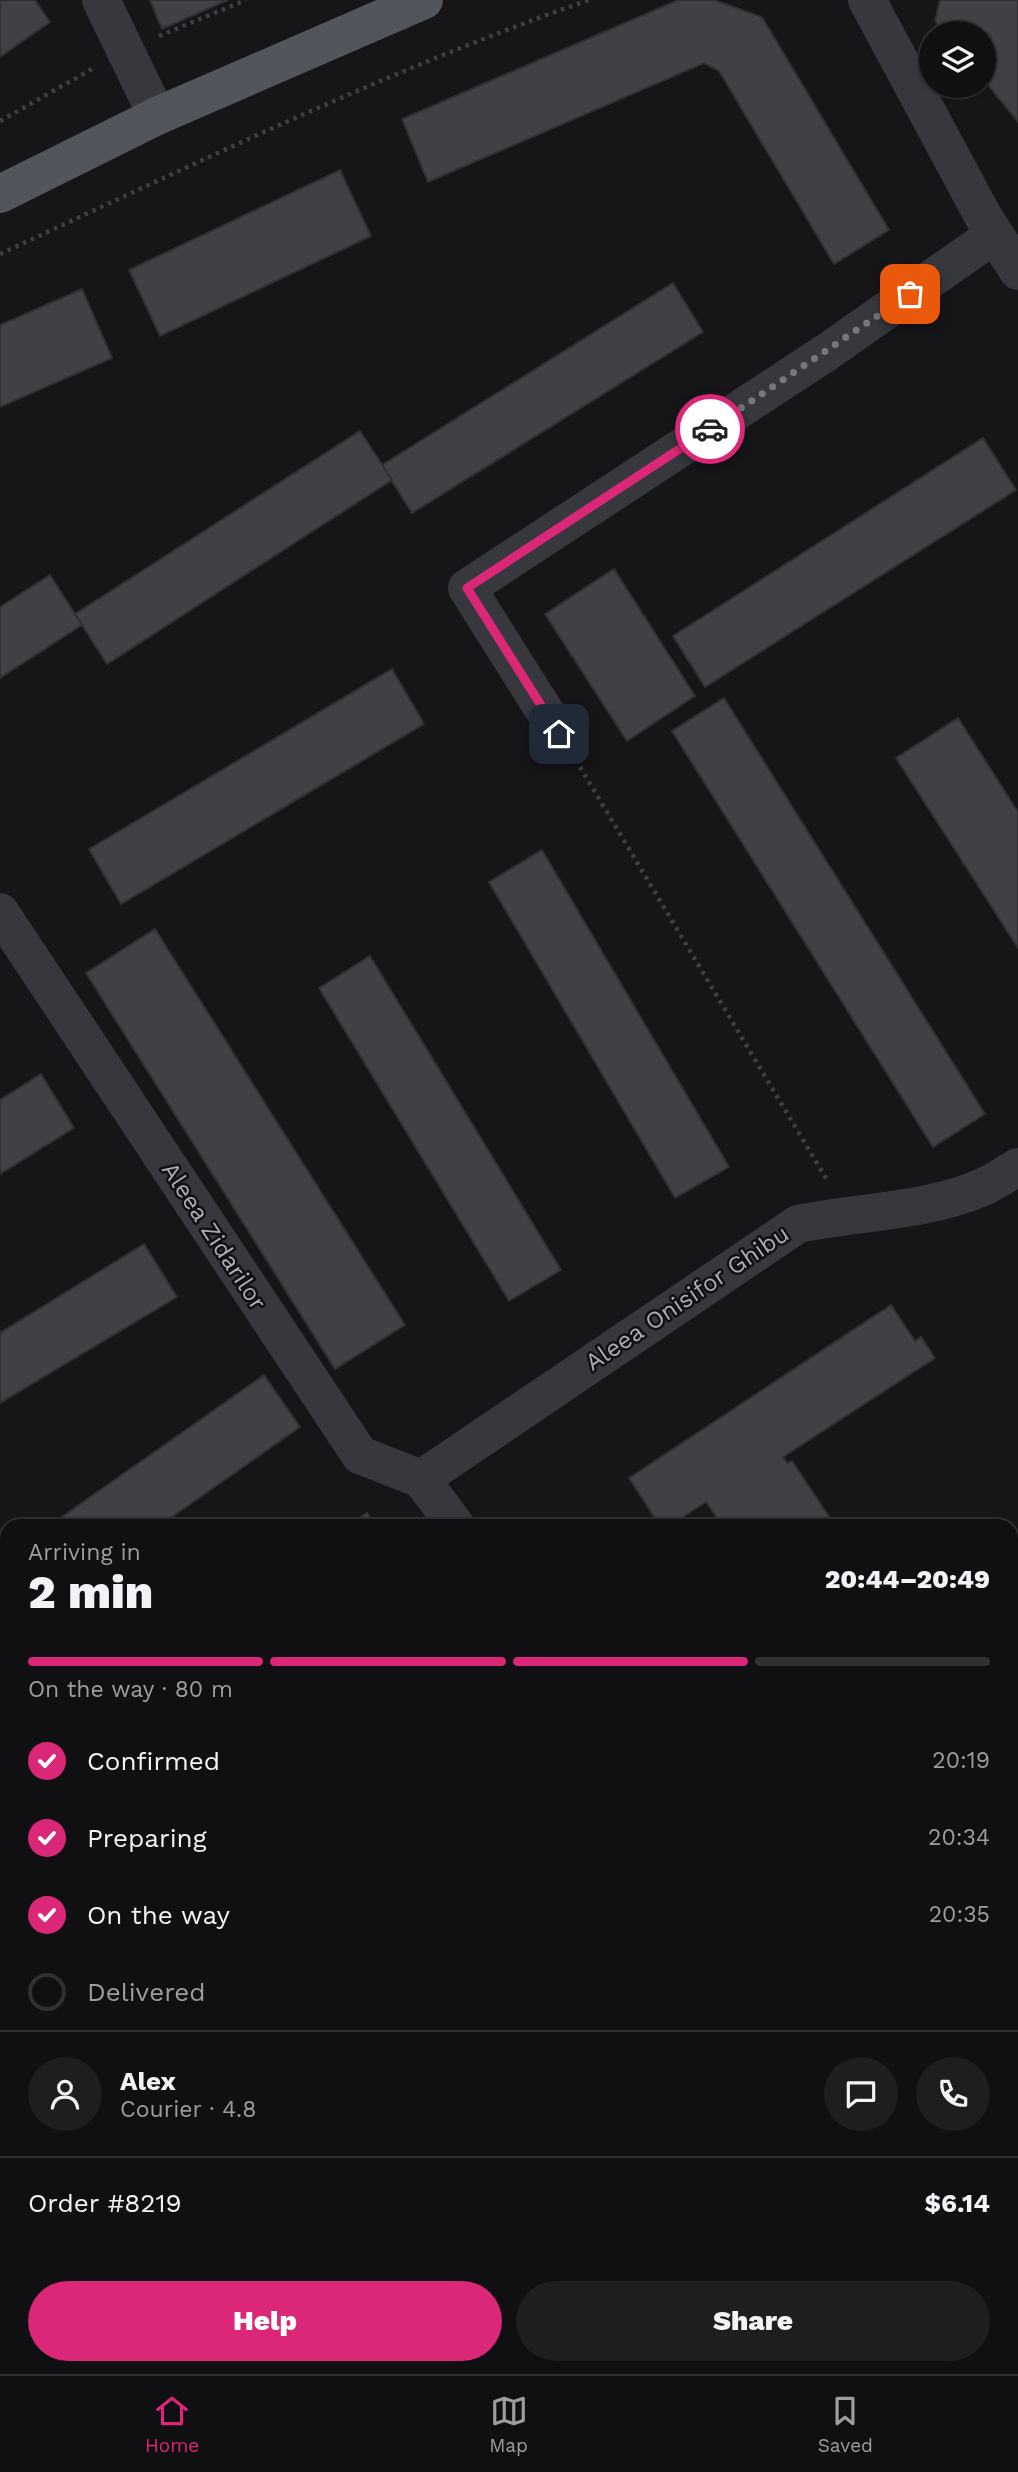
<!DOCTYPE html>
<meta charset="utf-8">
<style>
body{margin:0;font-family:"Work Sans",sans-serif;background:#1e1e20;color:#f1f3f6;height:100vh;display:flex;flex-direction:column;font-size:26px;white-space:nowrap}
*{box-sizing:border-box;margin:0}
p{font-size:23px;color:#9c9d9f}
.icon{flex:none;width:38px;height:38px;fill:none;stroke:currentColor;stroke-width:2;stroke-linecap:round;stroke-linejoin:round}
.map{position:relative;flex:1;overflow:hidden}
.drawer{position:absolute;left:0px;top:1519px;width:1018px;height:856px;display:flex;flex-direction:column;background:#101012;border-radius:21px 21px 0 0;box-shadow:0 2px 5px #0004,0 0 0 2px #303032}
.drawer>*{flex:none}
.controls{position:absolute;left:919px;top:21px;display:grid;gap:14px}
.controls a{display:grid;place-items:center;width:77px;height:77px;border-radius:50%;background:#101012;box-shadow:0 2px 5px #0004,0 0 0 2px #303032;font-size:35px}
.pin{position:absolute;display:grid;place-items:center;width:60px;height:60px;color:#fff;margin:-30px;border-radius:14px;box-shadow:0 4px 10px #0006}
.courier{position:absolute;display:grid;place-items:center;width:70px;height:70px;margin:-35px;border:5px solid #db2777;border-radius:50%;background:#fff;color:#222;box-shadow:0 2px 9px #0007}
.headline em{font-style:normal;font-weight:800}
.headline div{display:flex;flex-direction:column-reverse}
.headline{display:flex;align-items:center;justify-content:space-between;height:119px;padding:0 28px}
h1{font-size:46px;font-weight:800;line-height:52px}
.bar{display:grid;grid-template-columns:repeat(4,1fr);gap:10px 7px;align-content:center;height:84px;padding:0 28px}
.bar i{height:9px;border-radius:5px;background:#303032}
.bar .current{background:#db2777}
.bar p{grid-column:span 4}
.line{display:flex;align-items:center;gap:18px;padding:0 28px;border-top:2px solid #303032}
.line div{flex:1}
.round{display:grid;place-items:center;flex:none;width:74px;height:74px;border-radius:37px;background:#1e1e20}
ol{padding:0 28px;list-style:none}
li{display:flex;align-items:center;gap:21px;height:77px}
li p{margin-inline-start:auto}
li .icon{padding:7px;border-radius:50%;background:#db2777;color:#fff;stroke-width:4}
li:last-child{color:#9c9d9f}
li i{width:38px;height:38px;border:4px solid #303032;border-radius:50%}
.primary-button{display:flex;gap:14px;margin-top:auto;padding:14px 28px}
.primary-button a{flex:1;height:80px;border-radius:42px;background:#db2777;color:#fff;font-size:28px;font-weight:800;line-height:80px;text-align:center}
.primary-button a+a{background:#1e1e20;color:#f1f3f6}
.tab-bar{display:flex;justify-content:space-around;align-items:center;height:98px;border-top:2px solid #303032;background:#101012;font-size:19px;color:#9c9d9f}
.tab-bar a{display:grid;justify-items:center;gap:4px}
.tab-bar .current{color:#db2777}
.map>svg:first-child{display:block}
.building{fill:#404145;stroke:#303034;stroke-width:2}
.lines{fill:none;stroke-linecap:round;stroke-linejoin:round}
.path{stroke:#3d3f44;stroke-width:4.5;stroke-dasharray:3.5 5;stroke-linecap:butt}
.minor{stroke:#37383d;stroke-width:38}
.major{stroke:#53555c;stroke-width:38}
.done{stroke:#757880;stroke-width:7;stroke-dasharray:0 12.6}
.route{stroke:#db2777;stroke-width:9}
.labels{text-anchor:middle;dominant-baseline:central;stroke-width:5;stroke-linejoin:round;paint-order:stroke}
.street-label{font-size:24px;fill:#a8adb8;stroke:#111113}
</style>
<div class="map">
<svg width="1018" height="2374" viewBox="0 0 1018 2374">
<rect width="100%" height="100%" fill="#161618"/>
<g class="building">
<polygon points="0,0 35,0 50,22 0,57"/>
<polygon points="150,0 228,0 162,29"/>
<polygon points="678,0 714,0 762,17 889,230 834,264 719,71 704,63 428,182 402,119"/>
<polygon points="940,0 1018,0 1018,122 984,80 984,33 945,33 935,21"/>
<polygon points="340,170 371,236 160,336 129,270"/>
<polygon points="673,283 703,332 412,513 382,465"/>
<polygon points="82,289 112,358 0,407 0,325"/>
<polygon points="360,431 392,480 107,664 75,614"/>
<polygon points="983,438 1016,490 705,687 673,636"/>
<polygon points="614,569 695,696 627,741 545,614"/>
<polygon points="50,575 82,625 0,678 0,607"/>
<polygon points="392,669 424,724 121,904 89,849"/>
<polygon points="724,698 985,1114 933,1147 672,731"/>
<polygon points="958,718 1018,812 1018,948 896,758"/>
<polygon points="542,850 729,1167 675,1198 489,882"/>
<polygon points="155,929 405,1325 335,1369 86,973"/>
<polygon points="370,956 561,1270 509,1301 319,988"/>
<polygon points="41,1074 74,1128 0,1174 0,1100"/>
<polygon points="144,1244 177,1297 0,1403 0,1333"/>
<polygon points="891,1305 915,1341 921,1337 935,1358 783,1457 787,1463 792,1461 832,1521 824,1526 715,1526 712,1521 717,1518 706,1502 669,1526 660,1526 629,1478"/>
<polygon points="264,1375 300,1427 159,1526 49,1526"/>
<polygon points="367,1513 376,1526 347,1526"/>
<polygon points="1018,1657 1018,1926 1012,1931 1012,1662"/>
<polygon points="0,1849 7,1860 7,1985 0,1974"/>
<polygon points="0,2236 7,2247 7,2289 0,2294"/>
<polygon points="1018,2274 1018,2353 1012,2357 1012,2279"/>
<polygon points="249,2368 319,2368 323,2374 252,2374"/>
<polygon points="447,2368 518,2368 522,2374 451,2374"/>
<polygon points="669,2368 724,2368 715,2374 674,2374"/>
<polygon points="885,2368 994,2368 984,2374 877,2374"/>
</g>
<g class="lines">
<g class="path">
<polyline points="159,36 246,0"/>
<polyline points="0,121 92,69"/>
<path d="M 0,254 C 193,165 387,70 589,0"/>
<polyline points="580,767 827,1180"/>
</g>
<g class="minor">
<polyline points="101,0 157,116"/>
<polyline points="867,0 983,216 1018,271"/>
<polyline points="559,734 467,588 827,352 994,235"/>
<polyline points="0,912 360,1455 421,1479 456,1526"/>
<path d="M 421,1479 L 798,1224 C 856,1212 932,1211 985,1186 C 996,1181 1007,1173 1018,1167"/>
<polyline points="0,2051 7,2061"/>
<polyline points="1012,2217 1018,2213"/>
<polyline points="0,2357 7,2352"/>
<polyline points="198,2368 202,2374"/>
<polyline points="583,2368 587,2374"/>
<polyline points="807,2374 815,2368"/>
</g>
<polyline class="major" points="0,194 157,116 424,0"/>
</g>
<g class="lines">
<polyline class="done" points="710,429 910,294"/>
<polyline class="route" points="559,734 467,588 710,429"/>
</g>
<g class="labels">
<g class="street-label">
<text transform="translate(214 1236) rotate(57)">Aleea Zidarilor</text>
<text transform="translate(687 1298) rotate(-34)">Aleea Onisifor Ghibu</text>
</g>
</g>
</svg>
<div class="controls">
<a><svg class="icon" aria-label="layers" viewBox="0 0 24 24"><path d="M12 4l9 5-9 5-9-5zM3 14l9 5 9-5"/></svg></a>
</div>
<div class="pin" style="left:910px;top:294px;background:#ea580c"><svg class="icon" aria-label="bag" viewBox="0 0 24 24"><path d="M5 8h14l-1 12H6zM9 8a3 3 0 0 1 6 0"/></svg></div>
<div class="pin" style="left:559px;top:734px;background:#1f2937"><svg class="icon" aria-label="home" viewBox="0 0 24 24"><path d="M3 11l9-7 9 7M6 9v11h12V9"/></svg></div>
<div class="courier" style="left:710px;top:429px"><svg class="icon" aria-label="car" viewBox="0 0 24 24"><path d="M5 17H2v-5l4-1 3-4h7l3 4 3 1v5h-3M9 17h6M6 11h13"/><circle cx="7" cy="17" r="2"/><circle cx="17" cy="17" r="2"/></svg></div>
<section class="drawer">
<div class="headline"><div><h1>2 min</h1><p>Arriving in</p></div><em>20:44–20:49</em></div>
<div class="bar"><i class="current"></i><i class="current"></i><i class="current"></i><i></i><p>On the way · 80 m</p></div>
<ol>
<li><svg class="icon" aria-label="check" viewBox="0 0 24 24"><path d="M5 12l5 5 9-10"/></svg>Confirmed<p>20:19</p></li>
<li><svg class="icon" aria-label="check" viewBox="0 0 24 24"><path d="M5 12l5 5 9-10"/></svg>Preparing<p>20:34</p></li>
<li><svg class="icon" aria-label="check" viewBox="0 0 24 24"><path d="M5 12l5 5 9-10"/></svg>On the way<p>20:35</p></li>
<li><i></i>Delivered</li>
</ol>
<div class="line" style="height:126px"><a class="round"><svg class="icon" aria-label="person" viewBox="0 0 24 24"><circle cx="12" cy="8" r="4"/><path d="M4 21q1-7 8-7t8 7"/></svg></a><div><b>Alex</b><p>Courier · 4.8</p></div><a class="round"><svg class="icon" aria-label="chat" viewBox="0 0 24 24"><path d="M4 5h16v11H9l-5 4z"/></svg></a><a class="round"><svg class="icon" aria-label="phone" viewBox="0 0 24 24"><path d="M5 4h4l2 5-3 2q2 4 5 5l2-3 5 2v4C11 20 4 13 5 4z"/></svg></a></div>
<div class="line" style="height:91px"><div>Order #8219</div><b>$6.14</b></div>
<div class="primary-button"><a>Help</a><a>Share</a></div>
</section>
</div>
<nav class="tab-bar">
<a class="current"><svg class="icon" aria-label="home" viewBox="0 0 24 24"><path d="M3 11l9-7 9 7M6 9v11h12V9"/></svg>Home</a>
<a><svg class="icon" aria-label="map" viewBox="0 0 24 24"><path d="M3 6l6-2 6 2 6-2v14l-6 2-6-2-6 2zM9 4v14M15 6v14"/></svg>Map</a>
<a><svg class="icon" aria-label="saved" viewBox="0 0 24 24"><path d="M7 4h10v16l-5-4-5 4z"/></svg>Saved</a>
</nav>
